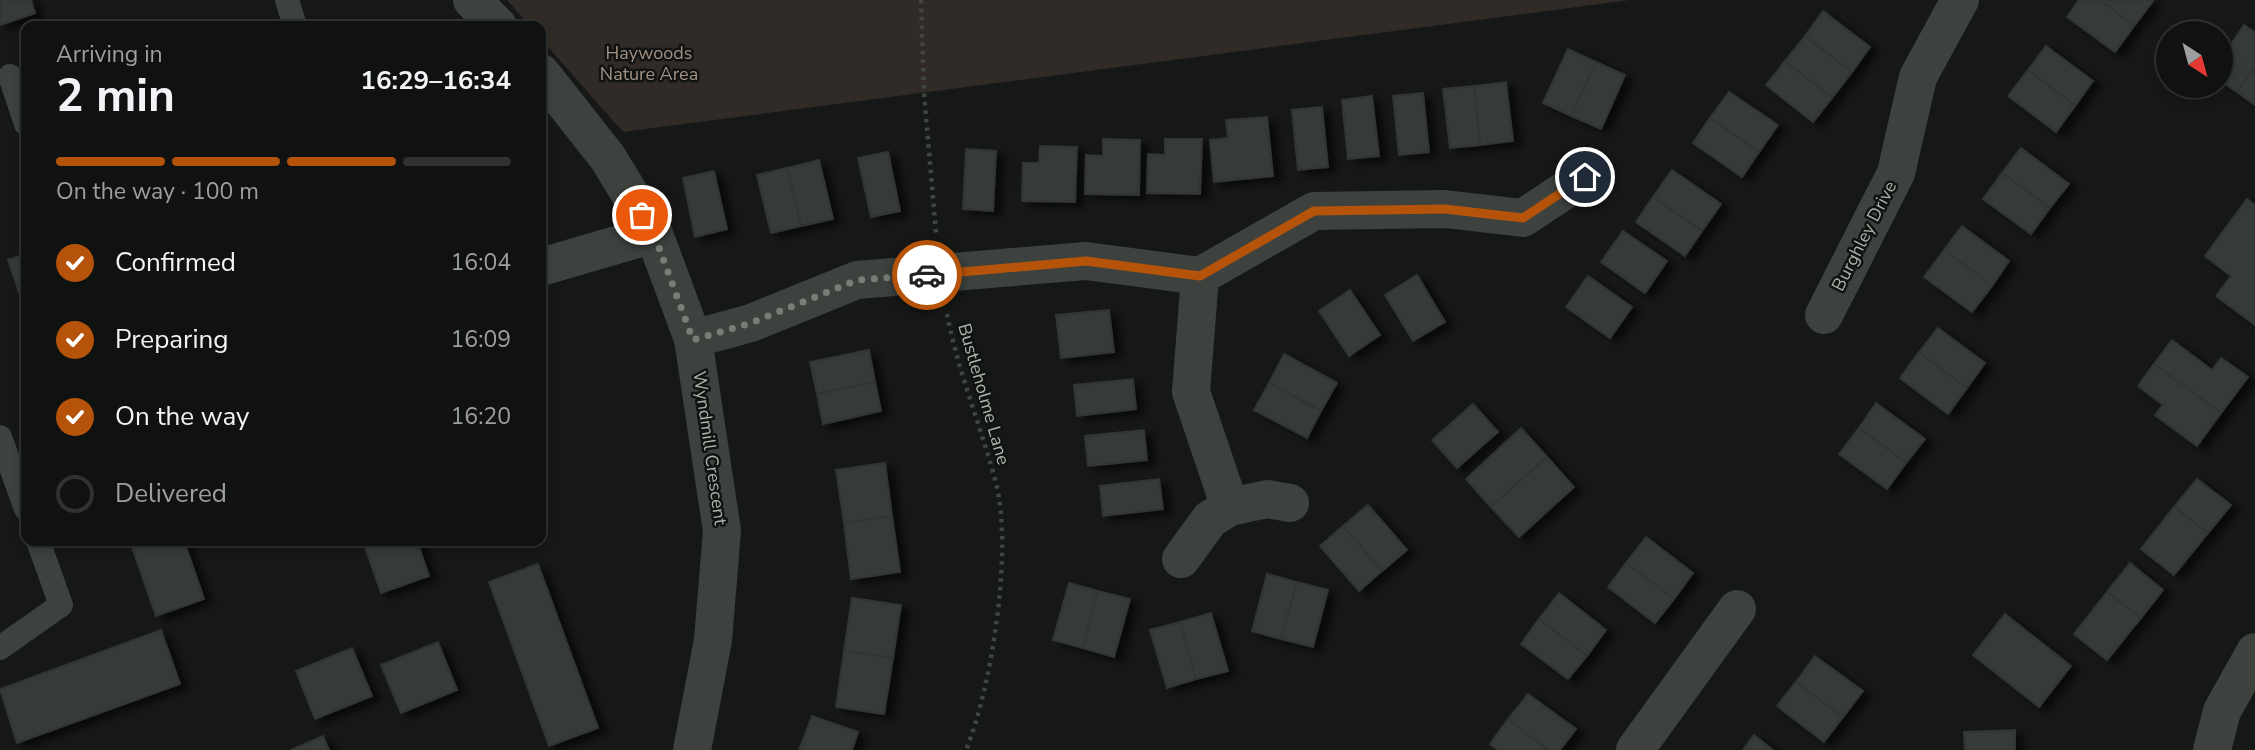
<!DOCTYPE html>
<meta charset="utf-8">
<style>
body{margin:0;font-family:"Nunito Sans",sans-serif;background:#191b1a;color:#f1f3f6;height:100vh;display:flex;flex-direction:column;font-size:26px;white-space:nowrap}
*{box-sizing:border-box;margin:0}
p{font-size:23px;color:#9c9e9f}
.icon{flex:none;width:38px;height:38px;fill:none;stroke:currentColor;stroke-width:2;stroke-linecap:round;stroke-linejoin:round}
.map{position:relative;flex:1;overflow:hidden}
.details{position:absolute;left:21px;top:21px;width:525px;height:525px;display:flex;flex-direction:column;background:#101211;border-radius:14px;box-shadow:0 4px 10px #0003,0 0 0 2px #303231}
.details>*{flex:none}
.needle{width:46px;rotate:144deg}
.tools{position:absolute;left:2156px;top:21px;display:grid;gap:14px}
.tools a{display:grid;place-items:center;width:77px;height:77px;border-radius:50%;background:#101211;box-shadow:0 4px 10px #0003,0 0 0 2px #303231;font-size:35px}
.pin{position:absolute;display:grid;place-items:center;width:60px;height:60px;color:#fff;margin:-30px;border:4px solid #fff;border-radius:50%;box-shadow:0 2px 7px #0007}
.courier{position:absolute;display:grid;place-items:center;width:70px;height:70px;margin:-35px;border:5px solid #b45309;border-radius:50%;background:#fff;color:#222;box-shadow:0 2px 9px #0007}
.overview em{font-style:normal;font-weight:700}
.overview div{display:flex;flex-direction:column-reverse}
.overview{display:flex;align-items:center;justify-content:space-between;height:119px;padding:0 35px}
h1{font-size:46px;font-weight:700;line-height:52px}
.bar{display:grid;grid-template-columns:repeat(4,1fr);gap:10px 7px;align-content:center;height:84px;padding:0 35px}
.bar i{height:9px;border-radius:5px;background:#303231}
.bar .selected{background:#b45309}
.bar p{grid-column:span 4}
ol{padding:0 35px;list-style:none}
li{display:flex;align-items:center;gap:21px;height:77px}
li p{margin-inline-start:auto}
li .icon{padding:7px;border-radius:50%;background:#b45309;color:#fff;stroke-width:4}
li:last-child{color:#9c9e9f}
li i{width:38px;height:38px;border:4px solid #303231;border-radius:50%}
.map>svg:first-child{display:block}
.park{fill:#302b27}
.building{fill:#363a38;stroke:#303432;stroke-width:2;filter:url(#shadow)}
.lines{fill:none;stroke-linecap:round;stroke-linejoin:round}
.path{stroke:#404641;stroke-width:4.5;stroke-dasharray:3.5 5;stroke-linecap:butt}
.lane{stroke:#3d423e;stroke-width:24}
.street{stroke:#3d423e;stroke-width:38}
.done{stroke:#767f77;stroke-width:7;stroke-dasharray:0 12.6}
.route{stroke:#b45309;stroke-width:9}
.labels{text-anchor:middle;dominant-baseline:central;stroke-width:5;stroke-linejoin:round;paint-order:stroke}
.park-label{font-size:18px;fill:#a19182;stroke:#111312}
.street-label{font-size:18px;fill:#a9b7ab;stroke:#111312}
</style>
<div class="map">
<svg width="2255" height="750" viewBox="0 0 2255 750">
<defs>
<filter id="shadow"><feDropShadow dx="8" dy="4.5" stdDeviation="3.5" flood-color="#0009"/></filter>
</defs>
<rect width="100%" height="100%" fill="#161817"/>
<polygon class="park" points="507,0 1630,0 623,132 541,39 541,26 530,26"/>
<g class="building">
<polygon points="0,0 31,0 35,13 0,25"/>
<polygon points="2079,0 2100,0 2134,26 2115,52 2067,17"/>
<polygon points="2100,0 2151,0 2153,1 2134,26"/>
<polygon points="1823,11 1870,47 1852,72 1805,36"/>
<polygon points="2244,25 2255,32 2255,66 2237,92 2221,81 2221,59"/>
<polygon points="1805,36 1852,72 1832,98 1785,61"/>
<polygon points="2046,46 2093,81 2075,106 2028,70"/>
<polygon points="1568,49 1596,62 1571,116 1543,103"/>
<polygon points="1785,61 1832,98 1813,122 1766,85"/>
<polygon points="1596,62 1625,75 1601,129 1571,116"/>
<polygon points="2255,66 2255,105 2237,92"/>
<polygon points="2028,70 2075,106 2056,132 2008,96"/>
<polygon points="1506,82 1513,141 1480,145 1474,86"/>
<polygon points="1474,86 1480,145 1450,148 1443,89"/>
<polygon points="1729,92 1778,125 1759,152 1710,118"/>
<polygon points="1423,93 1429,152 1399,155 1393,96"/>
<polygon points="1372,96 1379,156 1348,159 1342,100"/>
<polygon points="1322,107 1328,167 1298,170 1292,110"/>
<polygon points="1267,117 1273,176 1214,182 1210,140 1228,138 1226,120"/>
<polygon points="1710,118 1759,152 1742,177 1693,143"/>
<polygon points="1103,139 1140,140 1139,195 1085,194 1086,155 1103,156"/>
<polygon points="1165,139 1202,139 1200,194 1147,193 1148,154 1165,155"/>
<polygon points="1040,146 1077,147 1075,202 1022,201 1023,163 1039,163"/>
<polygon points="2021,148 2069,184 2050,208 2002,173"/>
<polygon points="966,149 996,151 993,211 963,209"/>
<polygon points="888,152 900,211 871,217 858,158"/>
<polygon points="819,160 833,219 801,226 787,168"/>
<polygon points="787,168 801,226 771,233 757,175"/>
<polygon points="1672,170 1721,204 1702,231 1653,197"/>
<polygon points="714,171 727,229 695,237 683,178"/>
<polygon points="2002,173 2050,208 2031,234 1983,199"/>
<polygon points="1653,197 1702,231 1685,256 1636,222"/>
<polygon points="2247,199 2255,205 2255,325 2216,296 2231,276 2205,256"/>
<polygon points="1962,226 2009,261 1992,286 1944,250"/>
<polygon points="1623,231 1667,261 1645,293 1601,262"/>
<polygon points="1944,250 1992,286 1972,312 1924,277"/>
<polygon points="26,254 26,313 8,260"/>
<polygon points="1417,275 1445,322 1413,341 1385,295"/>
<polygon points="1588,276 1632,307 1610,338 1566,307"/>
<polygon points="1350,290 1380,335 1349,356 1319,311"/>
<polygon points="1109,310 1114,352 1061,358 1056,315"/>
<polygon points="1938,328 1985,363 1967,388 1919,352"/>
<polygon points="2172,340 2212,370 2221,358 2248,377 2221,413 2154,364"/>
<polygon points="869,350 875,382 817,394 810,362"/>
<polygon points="1919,352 1967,388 1948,414 1900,378"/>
<polygon points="1284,354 1337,383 1321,411 1269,383"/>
<polygon points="2154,364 2221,413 2197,446 2155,415 2163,405 2138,386"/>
<polygon points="1133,379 1136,409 1077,416 1074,385"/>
<polygon points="875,382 881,411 823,424 817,394"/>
<polygon points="1269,383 1321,411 1307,438 1254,410"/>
<polygon points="1876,403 1925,439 1906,463 1859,428"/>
<polygon points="1473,404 1498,432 1457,468 1432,440"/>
<polygon points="1521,428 1547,457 1491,507 1466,479"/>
<polygon points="1859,428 1906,463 1887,489 1839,454"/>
<polygon points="1144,430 1147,460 1088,466 1085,436"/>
<polygon points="1547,457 1574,487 1519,537 1491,507"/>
<polygon points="885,463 892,516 844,523 836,470"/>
<polygon points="1159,479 1163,509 1103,516 1100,486"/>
<polygon points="2197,479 2231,505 2208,533 2174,507"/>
<polygon points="1368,505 1407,550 1382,571 1343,526"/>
<polygon points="2174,507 2208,533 2174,575 2141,549"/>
<polygon points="892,516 900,572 851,579 844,523"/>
<polygon points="1343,526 1382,571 1359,591 1320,546"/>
<polygon points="1646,537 1693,573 1674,599 1626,563"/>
<polygon points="130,541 184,541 204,599 156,616"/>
<polygon points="363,541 417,541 429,576 381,593"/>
<polygon points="1626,563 1674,599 1655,623 1608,587"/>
<polygon points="2130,563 2163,590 2141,618 2107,592"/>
<polygon points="538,564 598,728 549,746 489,582"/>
<polygon points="1267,574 1297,582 1281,639 1252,631"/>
<polygon points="1297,582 1328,590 1313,647 1281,639"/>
<polygon points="1069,583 1098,591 1083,648 1053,640"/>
<polygon points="1098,591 1130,599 1114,657 1083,648"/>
<polygon points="2107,592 2141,618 2107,660 2074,634"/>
<polygon points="1559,593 1606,630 1587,656 1539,619"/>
<polygon points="852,598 901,605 893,658 844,651"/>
<polygon points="1211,613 1228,671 1196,679 1180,622"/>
<polygon points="2005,614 2071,666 2039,707 1973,655"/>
<polygon points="1539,619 1587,656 1568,679 1521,644"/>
<polygon points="1180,622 1196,679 1167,688 1150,630"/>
<polygon points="161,630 180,684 17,743 0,689"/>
<polygon points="438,642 457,690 401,713 381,665"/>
<polygon points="352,648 372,696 315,719 296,671"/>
<polygon points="844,651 893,658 884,714 836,707"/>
<polygon points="1815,656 1863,691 1843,717 1796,682"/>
<polygon points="1796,682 1843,717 1824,742 1777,706"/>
<polygon points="1528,694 1576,729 1560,750 1548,750 1508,719"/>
<polygon points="812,716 858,732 852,750 799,750"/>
<polygon points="1508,719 1548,750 1498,750 1490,744"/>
<polygon points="2015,730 2015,750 1965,750 1964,732"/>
<polygon points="1754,735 1773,750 1743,750"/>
<polygon points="323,736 329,750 291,750"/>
</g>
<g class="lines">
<g class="path">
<polyline points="921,0 924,93 936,233"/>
<path d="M 947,314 C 958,372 981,426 996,483 C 1013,550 992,686 966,750"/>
</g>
<g class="lane">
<polyline points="287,0 295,26"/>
<polyline points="10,76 26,124"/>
<polyline points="0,437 26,509"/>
<polyline points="0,648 61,605 38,541"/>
</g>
<g class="street">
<polyline points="472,0 498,26"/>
<polyline points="541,73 608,158 654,234 693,339 722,531 713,640 692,750"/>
<polyline points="541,267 654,234"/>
<polyline points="1200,276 1191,392 1230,507 1267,499 1290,503"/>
<polyline points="1824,315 1896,173 1918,77 1960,0"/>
<polyline points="693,339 751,323 857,280 1086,261 1200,276 1314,211 1445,209 1523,218 1585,177"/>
<polyline points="1181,559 1210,519 1230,507"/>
<polyline points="1635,750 1737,609"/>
<polyline points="2212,750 2222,711 2255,652"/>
</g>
</g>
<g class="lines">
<polyline class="done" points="642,215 654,234 693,340 751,323 857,280 927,275"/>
<polyline class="route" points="927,275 1086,261 1200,276 1314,211 1445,209 1523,218 1585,177"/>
</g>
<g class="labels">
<g class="park-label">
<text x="649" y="53">Haywoods<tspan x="649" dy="21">Nature Area</tspan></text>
</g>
<g class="street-label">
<text transform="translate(1864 236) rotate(-63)">Burghley Drive</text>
<text transform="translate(984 394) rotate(74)">Bustleholme Lane</text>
<text transform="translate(710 448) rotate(82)">Wyndmill Crescent</text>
</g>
</g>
</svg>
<div class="tools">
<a><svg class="needle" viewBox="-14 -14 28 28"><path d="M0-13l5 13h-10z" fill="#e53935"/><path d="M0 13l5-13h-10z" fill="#9c9e9f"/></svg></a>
</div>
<div class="pin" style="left:642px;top:215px;background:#ea580c"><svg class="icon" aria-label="bag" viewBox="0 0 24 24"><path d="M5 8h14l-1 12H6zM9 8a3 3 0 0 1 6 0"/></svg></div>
<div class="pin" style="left:1585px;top:177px;background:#1f2937"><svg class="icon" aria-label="home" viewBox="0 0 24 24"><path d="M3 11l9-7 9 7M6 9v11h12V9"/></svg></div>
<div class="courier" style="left:927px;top:275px"><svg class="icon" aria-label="car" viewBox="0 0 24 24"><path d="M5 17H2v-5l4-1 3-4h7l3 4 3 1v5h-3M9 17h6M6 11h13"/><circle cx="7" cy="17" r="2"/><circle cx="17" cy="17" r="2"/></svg></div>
<section class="details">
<div class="overview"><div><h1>2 min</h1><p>Arriving in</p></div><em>16:29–16:34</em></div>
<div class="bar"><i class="selected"></i><i class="selected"></i><i class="selected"></i><i></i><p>On the way · 100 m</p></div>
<ol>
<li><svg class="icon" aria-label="check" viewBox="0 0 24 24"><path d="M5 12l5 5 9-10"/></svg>Confirmed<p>16:04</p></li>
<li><svg class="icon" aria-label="check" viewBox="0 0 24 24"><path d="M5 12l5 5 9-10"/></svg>Preparing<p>16:09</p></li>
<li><svg class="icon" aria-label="check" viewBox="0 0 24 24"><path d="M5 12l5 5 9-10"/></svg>On the way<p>16:20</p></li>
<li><i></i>Delivered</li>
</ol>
</section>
</div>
